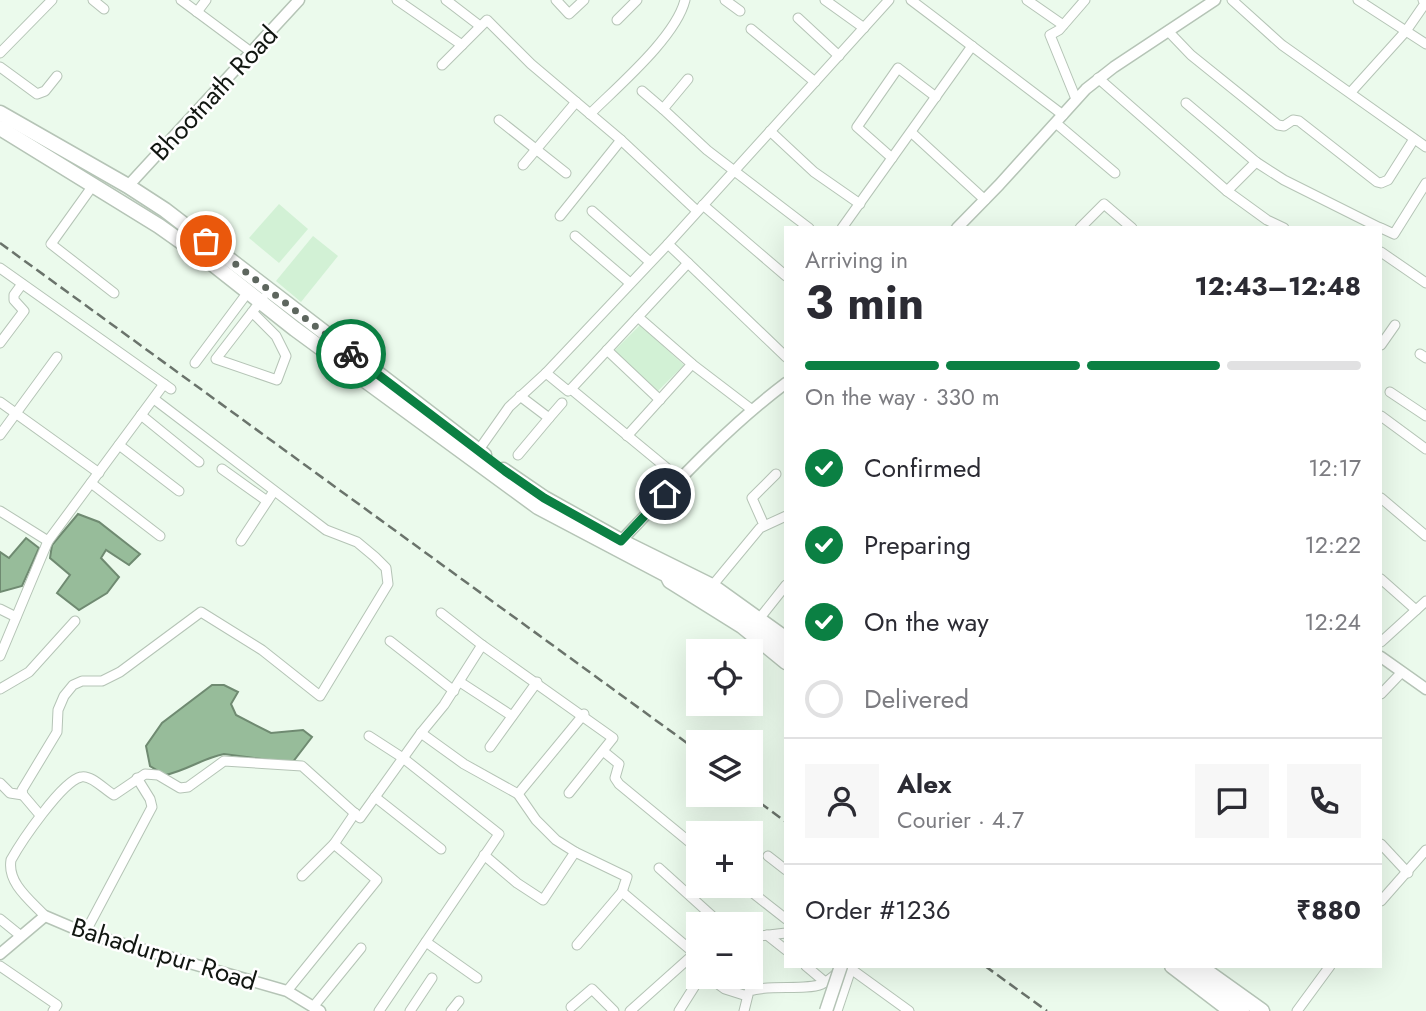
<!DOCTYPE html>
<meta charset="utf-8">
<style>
body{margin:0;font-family:Jost,sans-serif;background:#f7f7f7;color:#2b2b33;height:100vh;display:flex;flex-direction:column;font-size:26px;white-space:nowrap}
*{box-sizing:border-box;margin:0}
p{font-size:23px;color:#7c7c81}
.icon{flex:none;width:38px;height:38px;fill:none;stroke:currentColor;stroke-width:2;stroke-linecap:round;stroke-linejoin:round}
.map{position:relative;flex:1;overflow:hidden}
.drawer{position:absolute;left:784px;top:226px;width:598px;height:742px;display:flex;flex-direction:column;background:#fff;border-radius:0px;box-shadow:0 7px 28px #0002}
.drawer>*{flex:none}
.buttons{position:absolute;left:686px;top:639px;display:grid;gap:14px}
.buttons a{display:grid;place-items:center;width:77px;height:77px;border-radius:0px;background:#fff;box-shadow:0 7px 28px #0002;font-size:35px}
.pin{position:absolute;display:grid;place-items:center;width:60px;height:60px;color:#fff;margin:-30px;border:4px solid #fff;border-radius:50%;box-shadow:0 2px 7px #0007}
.courier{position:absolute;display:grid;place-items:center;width:70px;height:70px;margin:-35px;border:5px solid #0b8043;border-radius:50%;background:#fff;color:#222;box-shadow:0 2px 9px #0007}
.summary em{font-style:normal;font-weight:700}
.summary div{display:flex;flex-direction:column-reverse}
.summary{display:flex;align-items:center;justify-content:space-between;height:119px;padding:0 21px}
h1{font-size:46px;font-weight:700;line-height:52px}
.bar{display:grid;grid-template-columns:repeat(4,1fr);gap:10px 7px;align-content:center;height:84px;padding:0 21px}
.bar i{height:9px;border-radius:5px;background:#e1e1e2}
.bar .on{background:#0b8043}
.bar p{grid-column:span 4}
.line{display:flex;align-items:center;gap:18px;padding:0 21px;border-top:2px solid #e1e1e2}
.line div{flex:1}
.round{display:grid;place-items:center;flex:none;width:74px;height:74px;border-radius:0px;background:#f7f7f7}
ol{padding:0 21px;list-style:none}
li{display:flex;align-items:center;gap:21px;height:77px}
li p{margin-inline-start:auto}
li .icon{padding:7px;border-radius:50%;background:#0b8043;color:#fff;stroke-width:4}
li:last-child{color:#7c7c81}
li i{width:38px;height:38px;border:4px solid #e1e1e2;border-radius:50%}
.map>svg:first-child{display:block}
.green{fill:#d2f1d5}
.water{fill:#97bc9a;stroke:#6f8a71;stroke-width:2}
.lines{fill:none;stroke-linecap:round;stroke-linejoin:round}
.minor-casing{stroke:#b5c4b6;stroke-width:11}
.tertiary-casing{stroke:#b5c4b6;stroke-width:13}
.secondary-casing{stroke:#b5c4b6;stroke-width:15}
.trunk-casing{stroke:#b5c4b6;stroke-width:17}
.minor{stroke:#fff;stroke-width:9}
.tertiary{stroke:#fff;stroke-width:10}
.secondary{stroke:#fff;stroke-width:12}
.trunk{stroke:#fff;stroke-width:14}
.rail{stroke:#6a736b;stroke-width:2.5;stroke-dasharray:10 5;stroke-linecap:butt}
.secondary-bridge-casing{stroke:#b5c4b6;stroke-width:15;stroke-linecap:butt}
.secondary-bridge{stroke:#fff;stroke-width:12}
.done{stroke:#5d665e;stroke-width:7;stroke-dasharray:0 12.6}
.route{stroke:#0b8043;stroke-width:9}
.labels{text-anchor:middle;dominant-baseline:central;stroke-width:5;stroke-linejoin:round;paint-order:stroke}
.street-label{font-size:26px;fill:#111611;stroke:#fff}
</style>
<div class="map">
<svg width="1426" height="1011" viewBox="0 0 1426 1011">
<rect width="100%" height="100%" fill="#ebfaec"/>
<g class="green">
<polygon points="279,204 308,229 279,263 249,238"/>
<polygon points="313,236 338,256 301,302 276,281"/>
<polygon points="640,325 684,365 658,391 614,351"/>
</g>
<g class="water">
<polygon points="78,514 99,522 140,554 129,565 106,550 101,558 119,577 107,593 79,610 57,593 70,575 50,558 52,545"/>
<polygon points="26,538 39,548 22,586 0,592 0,552 9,558"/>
<path d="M 212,685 L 224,685 L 238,692 L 231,704 L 236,715 L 271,733 L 303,730 L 312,737 L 292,763 L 224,754 C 203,758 186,771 165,775 L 150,766 L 146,746 L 162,723 Z"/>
</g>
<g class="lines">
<defs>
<g id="minor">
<polyline points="93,0 104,9"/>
<polyline points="181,0 251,52"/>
<polyline points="397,0 462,45"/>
<polyline points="446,0 480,26"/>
<polyline points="556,0 569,14 584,0"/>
<polyline points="725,0 740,11"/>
<polyline points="825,0 864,28"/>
<polyline points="911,0 1063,115"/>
<polyline points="1027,0 1063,25"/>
<polyline points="1232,0 1282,45 1426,147"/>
<polyline points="1358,0 1426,44"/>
<polyline points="197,12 206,0"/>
<polyline points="798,18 839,56"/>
<polyline points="617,20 637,0"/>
<polyline points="751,29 815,82"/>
<polyline points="1168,31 1191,55 1278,125 1284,126 1293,120 1299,121 1377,182 1381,183 1388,180 1414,139"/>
<polyline points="0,53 52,0"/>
<polyline points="442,65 487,20 531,64 621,140 697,211"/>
<polyline points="0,67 37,94 45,91 57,76"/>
<polyline points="1098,78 1227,191 1267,220 1284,228"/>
<polyline points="688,79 663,109 707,150 809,228"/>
<polyline points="642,91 663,109"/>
<polyline points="1351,92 1406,31 1426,2 1423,0"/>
<polyline points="1076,99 1050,35 1059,30 1085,0"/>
<polyline points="1186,103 1256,162 1284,180 1380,228"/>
<path d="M 590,114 C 618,86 676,37 685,0"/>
<polyline points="499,120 566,173"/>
<polyline points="1057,124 1115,173"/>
<polyline points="770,131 814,172 860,204"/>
<polyline points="912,133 985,200"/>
<polyline points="892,158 857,127 898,68 936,97"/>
<polyline points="523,165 576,102"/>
<polyline points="94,184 51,244 114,293"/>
<polyline points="1227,191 1256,162"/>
<polyline points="703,205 786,276"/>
<polyline points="592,211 650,262"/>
<polyline points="560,216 621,140"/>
<polyline points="842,228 972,46"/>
<polyline points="1080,228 1104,204 1132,228"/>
<polyline points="1381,228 1394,234 1426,183"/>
<polyline points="575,236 630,283"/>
<polyline points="1381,252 1426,283"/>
<polyline points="688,263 668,244 889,0"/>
<polyline points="0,268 171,389"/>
<polyline points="252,312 276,336 286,356 277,380 216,359 263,298"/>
<polyline points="638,317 692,364 751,409"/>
<polyline points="0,343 24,311 14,300 14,295 22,284"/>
<polyline points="1381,345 1395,325"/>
<polyline points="607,350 660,400"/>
<polyline points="1420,354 1426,358"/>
<polyline points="195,363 248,292"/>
<polyline points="546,373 568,391 571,389"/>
<polyline points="1390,392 1426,416"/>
<polyline points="0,402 99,473"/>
<polyline points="141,415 199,462"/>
<polyline points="1381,416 1426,449"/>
<polyline points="549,418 562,403"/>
<polyline points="0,435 57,357"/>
<polyline points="627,436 692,364"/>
<polyline points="119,445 179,491"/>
<polyline points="478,451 509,407 546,373 668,244"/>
<polyline points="518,455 549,418 520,396"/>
<polyline points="222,469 267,501"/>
<polyline points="680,479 571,389 688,263 786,357"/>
<polyline points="91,483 160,536"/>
<polyline points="1381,498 1426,536"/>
<polyline points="0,511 48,541"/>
<polyline points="764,525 752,498 776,474"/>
<polyline points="241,541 274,491"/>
<polyline points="1381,579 1416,610"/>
<polyline points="712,586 760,528 786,516"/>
<polyline points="0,609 16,617"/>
<polyline points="441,613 482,645 613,738 569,793"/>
<polyline points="759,619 786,585"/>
<polyline points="390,641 454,691"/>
<polyline points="1381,642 1426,601"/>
<polyline points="0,656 48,541 164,384"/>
<polyline points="460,682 512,716"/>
<polyline points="0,689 29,672 75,621"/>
<polyline points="1381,694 1402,672"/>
<polyline points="421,733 464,764 518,794 536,820 556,840 575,852 543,900 517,883 484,855"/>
<polyline points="369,736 403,758 499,834 379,1011"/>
<polyline points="490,747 537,682"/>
<polyline points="603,751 619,764 615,778 619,784 698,849"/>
<polyline points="0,783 10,793 23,795"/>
<polyline points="518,794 584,714"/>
<polyline points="375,797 441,849"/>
<polyline points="40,815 23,795 22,790 57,732 58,710 64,696 73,685 82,681 102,681 120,672 201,612 262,650 320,696 388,584 386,568 375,557 357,542 326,530 154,399"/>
<polyline points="334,844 355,813"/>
<polyline points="1381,844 1408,873"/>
<polyline points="575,852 627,877 622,892"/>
<polyline points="768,856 786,870"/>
<polyline points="659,868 721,924"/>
<polyline points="744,886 786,919"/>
<polyline points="1381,901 1426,850"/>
<path d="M 45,916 C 30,900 7,883 11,860 C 21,842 62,781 81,777 C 91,774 106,791 114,795 L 145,774 L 158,775 L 180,788 L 188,787 L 224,761 L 302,766 L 360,818 L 421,733 L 444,705 L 482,645"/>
<polyline points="0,919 21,936"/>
<polyline points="85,933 152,807 150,799 137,778"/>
<polyline points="767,935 786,950"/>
<polyline points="751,937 786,933"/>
<polyline points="426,942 477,978"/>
<polyline points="577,945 622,892 693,952 698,963"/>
<polyline points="0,966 57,1005 53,1011"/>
<polyline points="806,966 825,982"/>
<polyline points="707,976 725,989 747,996"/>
<polyline points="287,991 377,880 334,844 302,876"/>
<polyline points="313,1007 361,948"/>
<polyline points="571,1007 592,989 614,1011"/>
<polyline points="410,1011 432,978"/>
<polyline points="451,1011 459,1001"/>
<polyline points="630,1011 696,952"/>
<polyline points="679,1011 701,976"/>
<path d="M 744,1011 L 749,991 C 771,984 804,991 822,984 C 833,979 838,968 851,969 L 909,1011"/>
<polyline points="837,1011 851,969"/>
<polyline points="1297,1011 1330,966"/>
</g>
<g id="tertiary">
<polyline points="128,186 299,0"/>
<polyline points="957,228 999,185 1086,89 1114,67 1215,0"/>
<path d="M 621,541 C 673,486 725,429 786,383"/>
<polyline points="1381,657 1426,689"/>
<polyline points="0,954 45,916 85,933 287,991 320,1011"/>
</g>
<g id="secondary">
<polyline points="679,573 684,579 732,608 786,650"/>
<polyline points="1187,966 1243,1011"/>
</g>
<g id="trunk">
<polyline points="0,113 128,186 165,210 484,455"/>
<polyline points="0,128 159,226 214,265 295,329 538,507 667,575 670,581 742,626 786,662"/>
<polyline points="503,470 544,498 621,541 712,586 786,639"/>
<polyline points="1172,966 1231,1011"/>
<polyline points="1199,966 1262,1011"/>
</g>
</defs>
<use href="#minor" class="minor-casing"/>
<use href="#tertiary" class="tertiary-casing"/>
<use href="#secondary" class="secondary-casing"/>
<use href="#trunk" class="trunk-casing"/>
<use href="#minor" class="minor"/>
<use href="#tertiary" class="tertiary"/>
<use href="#secondary" class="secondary"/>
<use href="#trunk" class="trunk"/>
<g class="rail">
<polyline points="0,243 698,751"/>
<polyline points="748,794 786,822"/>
<polyline points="985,966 1047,1011"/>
</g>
<defs>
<polyline id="secondary-bridge" points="826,1011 841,966"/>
</defs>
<use href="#secondary-bridge" class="secondary-bridge-casing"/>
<use href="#secondary-bridge" class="secondary-bridge"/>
</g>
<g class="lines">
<polyline class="done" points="206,241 351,354"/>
<polyline class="route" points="351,354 505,471 544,498 621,541 665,494"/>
</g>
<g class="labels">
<g class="street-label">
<text transform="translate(214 93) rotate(-47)">Bhootnath Road</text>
<text transform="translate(164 954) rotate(17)">Bahadurpur Road</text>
</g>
</g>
</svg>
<div class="buttons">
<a><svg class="icon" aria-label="locate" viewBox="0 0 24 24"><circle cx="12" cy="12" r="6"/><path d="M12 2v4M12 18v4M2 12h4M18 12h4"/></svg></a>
<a><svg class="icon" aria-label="layers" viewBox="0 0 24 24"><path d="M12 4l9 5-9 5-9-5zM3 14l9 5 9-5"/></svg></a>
<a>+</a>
<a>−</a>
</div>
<div class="pin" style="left:206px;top:241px;background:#ea580c"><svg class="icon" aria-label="bag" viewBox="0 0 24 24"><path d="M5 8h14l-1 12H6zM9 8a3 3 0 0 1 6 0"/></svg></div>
<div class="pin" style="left:665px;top:494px;background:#1f2937"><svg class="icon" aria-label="home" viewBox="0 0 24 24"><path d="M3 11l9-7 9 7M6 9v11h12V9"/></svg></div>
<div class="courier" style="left:351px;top:354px"><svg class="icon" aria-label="bike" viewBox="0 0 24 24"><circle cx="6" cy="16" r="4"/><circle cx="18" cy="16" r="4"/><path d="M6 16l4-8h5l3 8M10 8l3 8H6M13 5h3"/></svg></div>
<section class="drawer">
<div class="summary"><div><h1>3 min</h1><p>Arriving in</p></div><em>12:43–12:48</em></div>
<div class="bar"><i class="on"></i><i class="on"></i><i class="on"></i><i></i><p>On the way · 330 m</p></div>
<ol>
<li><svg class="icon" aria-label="check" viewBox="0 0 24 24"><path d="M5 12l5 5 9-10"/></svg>Confirmed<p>12:17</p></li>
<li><svg class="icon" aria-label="check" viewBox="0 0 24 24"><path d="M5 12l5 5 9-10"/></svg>Preparing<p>12:22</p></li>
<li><svg class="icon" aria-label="check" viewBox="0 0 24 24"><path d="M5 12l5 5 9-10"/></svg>On the way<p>12:24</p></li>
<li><i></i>Delivered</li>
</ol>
<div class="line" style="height:126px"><a class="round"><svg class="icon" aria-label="person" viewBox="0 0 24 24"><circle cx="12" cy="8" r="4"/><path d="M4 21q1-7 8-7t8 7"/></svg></a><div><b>Alex</b><p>Courier · 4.7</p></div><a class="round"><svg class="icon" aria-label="chat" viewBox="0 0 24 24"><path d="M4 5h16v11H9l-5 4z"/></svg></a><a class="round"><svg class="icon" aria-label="phone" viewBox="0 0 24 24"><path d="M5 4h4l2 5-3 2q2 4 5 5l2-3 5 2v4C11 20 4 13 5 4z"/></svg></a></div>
<div class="line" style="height:91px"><div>Order #1236</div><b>₹880</b></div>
</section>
</div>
